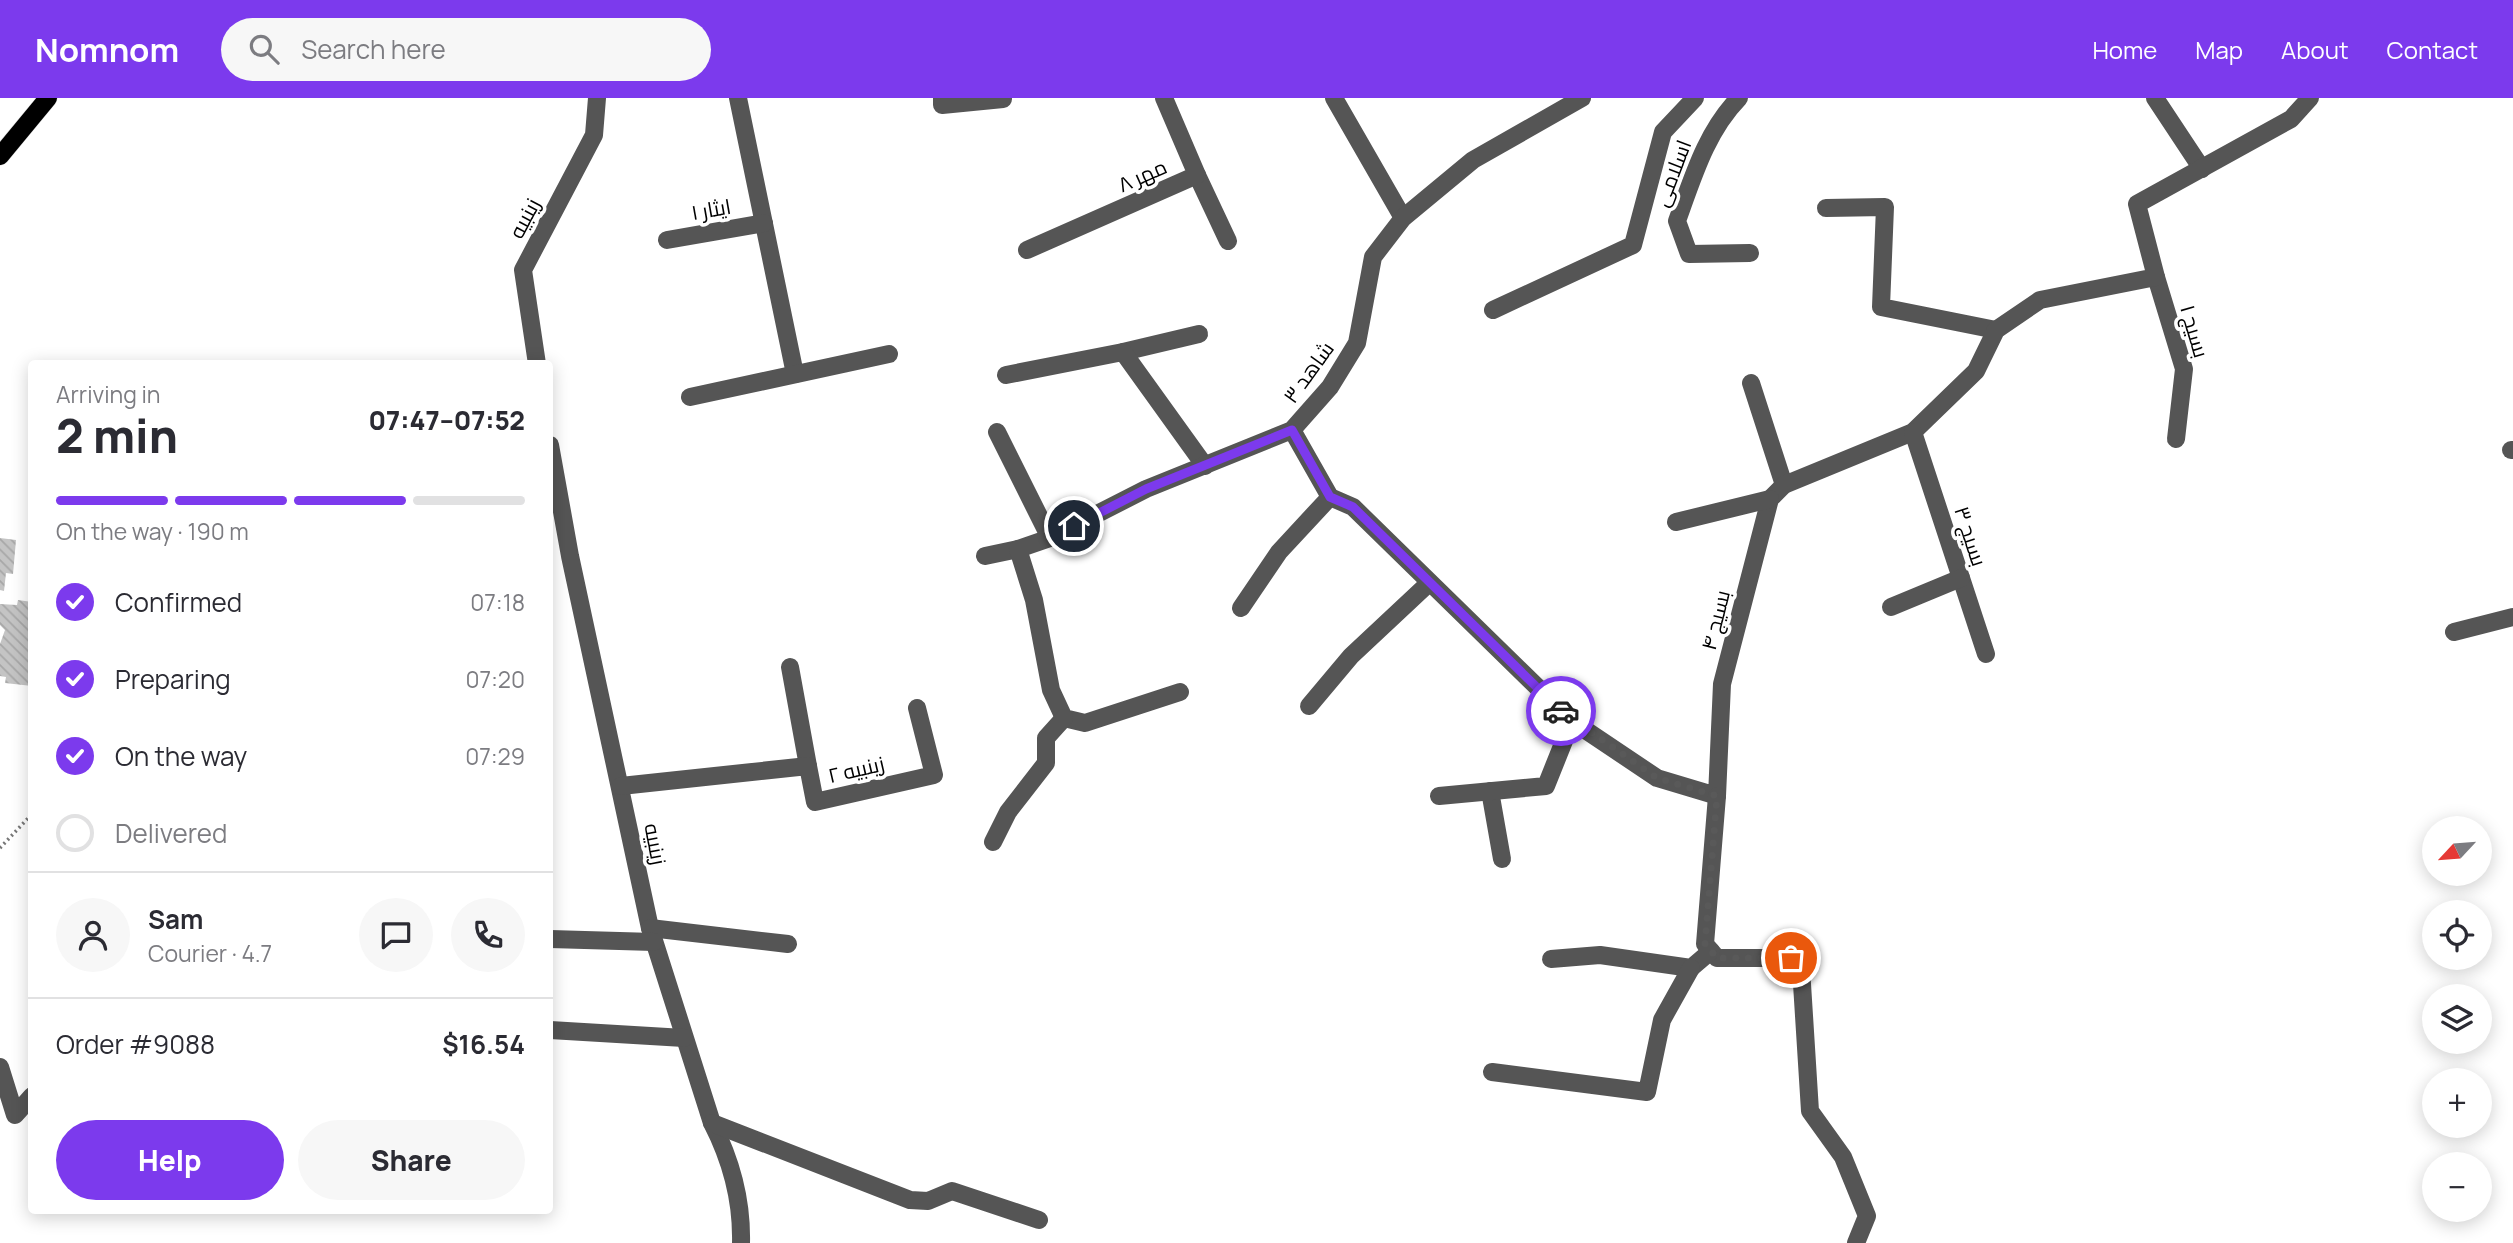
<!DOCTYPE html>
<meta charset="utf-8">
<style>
body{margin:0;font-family:Manrope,Cairo,sans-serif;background:#f7f7f7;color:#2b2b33;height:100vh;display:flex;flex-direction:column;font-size:26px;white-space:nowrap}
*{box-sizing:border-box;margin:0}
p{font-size:23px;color:#7c7c81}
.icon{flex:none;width:38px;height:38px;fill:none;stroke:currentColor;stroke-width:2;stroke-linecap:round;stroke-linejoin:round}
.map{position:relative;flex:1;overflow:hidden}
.sheet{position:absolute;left:28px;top:262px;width:525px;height:854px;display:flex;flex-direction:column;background:#fff;border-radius:7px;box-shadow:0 4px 18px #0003}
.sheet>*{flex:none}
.needle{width:46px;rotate:244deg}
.tools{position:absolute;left:2422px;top:718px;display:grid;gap:14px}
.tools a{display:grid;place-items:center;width:70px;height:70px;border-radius:50%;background:#fff;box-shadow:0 4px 18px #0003;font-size:35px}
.pin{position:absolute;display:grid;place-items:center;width:60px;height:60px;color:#fff;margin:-30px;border:4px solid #fff;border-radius:50%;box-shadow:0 2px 7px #0007}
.courier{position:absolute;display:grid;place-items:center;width:70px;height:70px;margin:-35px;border:5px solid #7c3aed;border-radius:50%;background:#fff;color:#222;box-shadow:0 2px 9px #0007}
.overview em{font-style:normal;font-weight:800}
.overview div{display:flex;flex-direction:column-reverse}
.overview{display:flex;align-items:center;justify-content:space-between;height:119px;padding:0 28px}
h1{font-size:46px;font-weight:800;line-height:52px}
.bar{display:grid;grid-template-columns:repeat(4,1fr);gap:10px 7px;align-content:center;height:84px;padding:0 28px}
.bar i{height:9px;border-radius:5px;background:#e1e1e2}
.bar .on{background:#7c3aed}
.bar p{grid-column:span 4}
.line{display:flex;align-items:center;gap:18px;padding:0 28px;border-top:2px solid #e1e1e2}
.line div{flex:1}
.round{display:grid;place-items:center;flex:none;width:74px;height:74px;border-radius:37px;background:#f7f7f7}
ol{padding:0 28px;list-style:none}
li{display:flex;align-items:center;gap:21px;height:77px}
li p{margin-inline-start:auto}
li .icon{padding:7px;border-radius:50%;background:#7c3aed;color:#fff;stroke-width:4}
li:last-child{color:#7c7c81}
li i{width:38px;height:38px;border:4px solid #e1e1e2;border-radius:50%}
.cta{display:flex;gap:14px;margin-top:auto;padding:14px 28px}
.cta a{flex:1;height:80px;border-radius:42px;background:#7c3aed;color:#fff;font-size:28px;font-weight:800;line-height:80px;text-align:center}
.cta a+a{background:#f7f7f7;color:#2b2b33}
header{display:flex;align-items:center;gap:42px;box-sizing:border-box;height:98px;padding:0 35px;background:#7c3aed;color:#fff}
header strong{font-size:33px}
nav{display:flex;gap:38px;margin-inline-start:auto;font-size:24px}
.search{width:490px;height:63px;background:#f7f7f7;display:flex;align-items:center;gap:18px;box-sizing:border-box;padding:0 24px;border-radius:38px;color:#7c7c81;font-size:26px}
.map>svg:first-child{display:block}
.building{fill:url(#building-back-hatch)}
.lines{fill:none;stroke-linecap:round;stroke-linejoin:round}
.major-casing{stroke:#dbdbdb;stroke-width:19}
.path{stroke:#777;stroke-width:3.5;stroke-dasharray:2 3.5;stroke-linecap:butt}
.minor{stroke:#555;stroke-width:18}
.major{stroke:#000;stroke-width:18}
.done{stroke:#595959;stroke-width:7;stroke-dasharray:0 12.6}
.route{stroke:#7c3aed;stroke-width:9}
.labels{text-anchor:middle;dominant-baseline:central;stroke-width:7;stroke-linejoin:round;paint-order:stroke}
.street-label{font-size:21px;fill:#000;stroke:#fff}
</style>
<header>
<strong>Nomnom</strong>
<div class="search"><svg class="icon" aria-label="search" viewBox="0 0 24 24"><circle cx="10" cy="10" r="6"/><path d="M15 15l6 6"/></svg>Search here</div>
<nav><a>Home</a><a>Map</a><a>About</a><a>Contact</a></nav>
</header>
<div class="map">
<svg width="2513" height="1145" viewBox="0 0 2513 1145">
<defs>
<pattern id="building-back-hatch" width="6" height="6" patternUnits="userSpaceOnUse" patternTransform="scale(1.75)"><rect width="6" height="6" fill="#c4c4c4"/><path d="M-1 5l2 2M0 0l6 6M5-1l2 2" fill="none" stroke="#a7a7a7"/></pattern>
</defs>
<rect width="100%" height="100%" fill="#fff"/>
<g class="building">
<polygon points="0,440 16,442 13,476 6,475 4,493 0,492"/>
<polygon points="18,502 32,504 32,588 5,585 6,579 0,578 0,546 5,532 0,527 0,506 17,507"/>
</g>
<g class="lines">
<defs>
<polyline id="major" points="0,58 48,0"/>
</defs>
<use href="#major" class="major-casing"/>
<polyline class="path" points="0,750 32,716"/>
<g class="minor">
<polyline points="738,0 795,276"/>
<polyline points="942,0 942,7 1003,1"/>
<polyline points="1334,0 1403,120"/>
<path d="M 1739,0 C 1706,34 1693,79 1677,123 L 1689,156 L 1750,155"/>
<polyline points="2155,0 2202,71"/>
<polyline points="1197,77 1228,143"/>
<polyline points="1826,110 1885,109 1881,209 1996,232"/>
<polyline points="667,142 764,125"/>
<polyline points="1027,152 1197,77 1164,0"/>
<polyline points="2156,179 2184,271 2176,341"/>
<polyline points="1493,212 1633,147 1663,34 1695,0"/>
<polyline points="1123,254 1199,236"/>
<polyline points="537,266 523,172 594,37 597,0"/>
<polyline points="1006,277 1123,254 1205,368"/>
<polyline points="1751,285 1784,387"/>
<polyline points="690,299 889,256"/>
<polyline points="1292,332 1330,399 1353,409 1572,623 1657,680 1717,698 1722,586 1770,401 1784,387 1913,334 1976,273 1996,232 2040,202 2156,179 2137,106 2291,21 2310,0"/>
<polyline points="997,334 1050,440"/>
<polyline points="1913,334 1986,556"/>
<path d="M 550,347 L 570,458 L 650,830 L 712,1025 C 731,1062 742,1103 741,1145"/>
<polyline points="2511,352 2513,352"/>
<polyline points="1676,424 1770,401"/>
<polyline points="985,458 1018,451"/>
<polyline points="1891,509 1961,480"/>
<polyline points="1241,510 1279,454 1330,399"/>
<polyline points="2454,534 2513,519"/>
<polyline points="790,569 808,668"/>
<polyline points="1180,594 1085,625 1064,620 1051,592 1034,502 1018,451 1050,440 1146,391 1292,332 1330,289 1357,245 1373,159 1403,120 1473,62 1582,0"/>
<polyline points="1309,608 1351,558 1429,485"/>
<polyline points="621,688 808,668 815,704 934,677 917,610"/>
<polyline points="1490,693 1502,761"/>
<polyline points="1439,698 1546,688 1572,623"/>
<polyline points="1717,698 1705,846 1717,860 1792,860 1801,870 1810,1013 1843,1059 1867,1118 1856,1145"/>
<polyline points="993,744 1008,714 1046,665 1046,640 1064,620"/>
<polyline points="650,830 788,846"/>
<polyline points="550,841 654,844"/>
<polyline points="1551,861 1600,857 1691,870 1711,853"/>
<polyline points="550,932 684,940"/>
<polyline points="0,969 15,1017 32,998"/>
<polyline points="1492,974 1647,994 1662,922 1691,870"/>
<polyline points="712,1025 910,1102 928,1103 952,1093 1039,1122"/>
</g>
<use href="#major" class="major"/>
</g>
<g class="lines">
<polyline class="done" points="1561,613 1657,680 1717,698 1705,846 1717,860 1791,860"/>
<polyline class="route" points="1074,428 1146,391 1292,332 1330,399 1353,409 1561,613"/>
</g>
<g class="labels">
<g class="street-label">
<text transform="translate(1672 75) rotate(-69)">اسلامی</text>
<text transform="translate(1142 77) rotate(-24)">مهر ۸</text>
<text transform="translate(711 111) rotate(-10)">ایثار ۱</text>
<text transform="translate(524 120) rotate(-62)">زینبیه</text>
<text transform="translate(2195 233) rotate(74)">بسیج ۱</text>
<text transform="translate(1308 274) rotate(-54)">شاهد ۳</text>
<text transform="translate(1971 438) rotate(72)">بسیج ۳</text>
<text transform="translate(1715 522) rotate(-76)">بسیج ۴</text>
<text transform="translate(856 671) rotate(-13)">زینبیه ۲</text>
<text transform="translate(656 746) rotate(79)">زینبیه</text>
</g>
</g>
</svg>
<div class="tools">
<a><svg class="needle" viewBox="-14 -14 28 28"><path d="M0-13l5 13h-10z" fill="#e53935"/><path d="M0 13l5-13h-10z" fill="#7c7c81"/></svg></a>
<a><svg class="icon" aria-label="locate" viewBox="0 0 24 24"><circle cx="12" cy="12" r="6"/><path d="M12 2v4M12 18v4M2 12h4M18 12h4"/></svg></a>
<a><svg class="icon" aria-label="layers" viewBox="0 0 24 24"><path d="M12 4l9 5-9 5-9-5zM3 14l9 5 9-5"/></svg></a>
<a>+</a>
<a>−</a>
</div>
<div class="pin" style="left:1791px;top:860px;background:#ea580c"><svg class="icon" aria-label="bag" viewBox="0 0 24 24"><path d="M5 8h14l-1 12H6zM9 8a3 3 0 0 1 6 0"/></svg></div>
<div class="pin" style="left:1074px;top:428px;background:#1f2937"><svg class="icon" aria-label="home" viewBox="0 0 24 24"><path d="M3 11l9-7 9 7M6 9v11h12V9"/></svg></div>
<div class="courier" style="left:1561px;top:613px"><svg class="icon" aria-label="car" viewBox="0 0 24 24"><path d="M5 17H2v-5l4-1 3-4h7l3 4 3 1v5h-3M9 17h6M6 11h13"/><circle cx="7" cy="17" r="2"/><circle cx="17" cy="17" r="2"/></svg></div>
<section class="sheet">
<div class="overview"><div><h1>2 min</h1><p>Arriving in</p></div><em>07:47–07:52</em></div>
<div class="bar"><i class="on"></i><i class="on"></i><i class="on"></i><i></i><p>On the way · 190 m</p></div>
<ol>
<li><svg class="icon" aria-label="check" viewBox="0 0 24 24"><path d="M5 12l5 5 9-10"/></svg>Confirmed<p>07:18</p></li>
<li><svg class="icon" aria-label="check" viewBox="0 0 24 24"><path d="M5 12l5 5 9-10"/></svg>Preparing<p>07:20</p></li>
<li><svg class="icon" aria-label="check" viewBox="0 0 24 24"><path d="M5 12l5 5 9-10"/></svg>On the way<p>07:29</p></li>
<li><i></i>Delivered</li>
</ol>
<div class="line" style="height:126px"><a class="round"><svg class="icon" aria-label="person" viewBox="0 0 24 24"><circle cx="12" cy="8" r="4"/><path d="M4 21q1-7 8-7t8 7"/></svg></a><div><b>Sam</b><p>Courier · 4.7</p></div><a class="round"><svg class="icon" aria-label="chat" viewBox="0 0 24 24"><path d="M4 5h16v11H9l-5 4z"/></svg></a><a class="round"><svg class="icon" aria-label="phone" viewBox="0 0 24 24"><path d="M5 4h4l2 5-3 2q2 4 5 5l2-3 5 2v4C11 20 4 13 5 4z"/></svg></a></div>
<div class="line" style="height:91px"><div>Order #9088</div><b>$16.54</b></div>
<div class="cta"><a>Help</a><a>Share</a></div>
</section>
</div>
